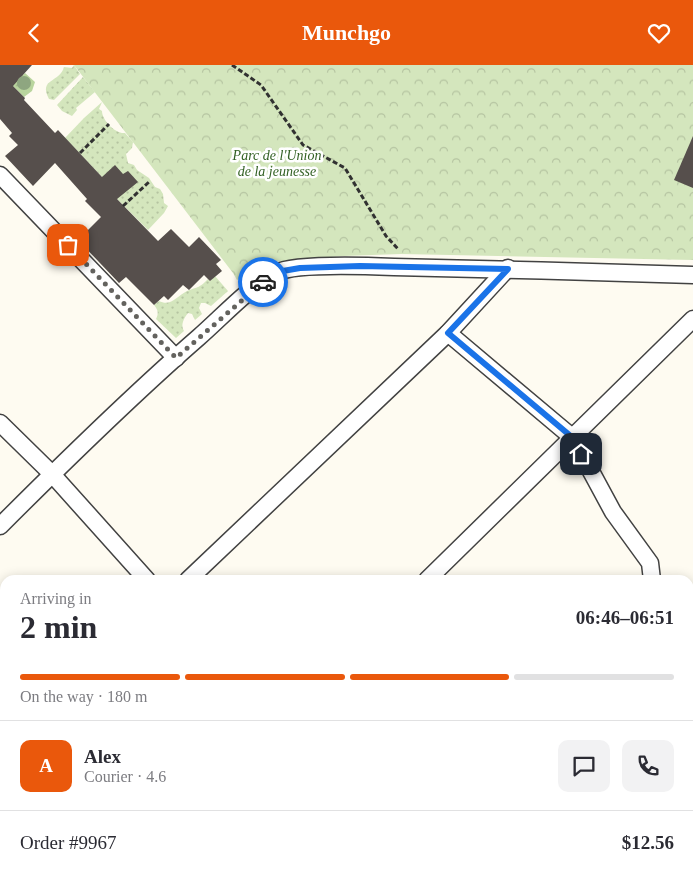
<!DOCTYPE html>
<meta charset="utf-8">
<style>
body{margin:0;font-family:Georgia,serif;background:#f2f2f3;color:#2b2b33;height:100vh;display:flex;flex-direction:column;font-size:19px;white-space:nowrap}
*{box-sizing:border-box;margin:0}
p{font-size:16px;color:#7c7c81}
.icon{flex:none;width:28px;height:28px;fill:none;stroke:currentColor;stroke-width:2;stroke-linecap:round;stroke-linejoin:round}
.map{position:relative;flex:1;overflow:hidden}
.panel{position:absolute;left:0px;top:510px;width:694px;height:310px;display:flex;flex-direction:column;background:#fff;border-radius:15px 15px 0 0;box-shadow:0 2px 12px #0003}
.panel>*{flex:none}
.pin{position:absolute;display:grid;place-items:center;width:42px;height:42px;color:#fff;margin:-21px;border-radius:10px;box-shadow:0 2px 8px #0006}
.courier{position:absolute;display:grid;place-items:center;width:50px;height:50px;margin:-25px;border:4px solid #1a73e8;border-radius:50%;background:#fff;color:#222;box-shadow:0 1px 6px #0007}
.headline em{font-style:normal;font-weight:700}
.headline div{display:flex;flex-direction:column-reverse}
.headline{display:flex;align-items:center;justify-content:space-between;height:85px;padding:0 20px}
h1{font-size:32px;font-weight:700;line-height:38px}
.bar{display:grid;grid-template-columns:repeat(4,1fr);gap:8px 5px;align-content:center;height:60px;padding:0 20px}
.bar i{height:6px;border-radius:4px;background:#e1e1e2}
.bar .active{background:#ea580c}
.bar p{grid-column:span 4}
.line{display:flex;align-items:center;gap:12px;padding:0 20px;border-top:1px solid #e1e1e2}
.line div{flex:1}
.round{display:grid;place-items:center;flex:none;width:52px;height:52px;border-radius:10px;background:#f2f2f3}
header{display:flex;justify-content:space-between;align-items:center;height:65px;padding:0 20px;background:#ea580c;color:#fff;font-size:22px;font-weight:700}
.map>svg:first-child{display:block}
.grass{fill:url(#grass-dots)}
.forest{fill:url(#forest-firs)}
.park{fill:url(#park-crowns)}
.building{fill:#564f4c}
.lines{fill:none;stroke-linecap:round;stroke-linejoin:round}
.minor-casing{stroke:#424242;stroke-width:19}
.trunk-casing{stroke:#202020;stroke-width:30}
.path{stroke:#313131;stroke-width:3;stroke-dasharray:5 2.5;stroke-linecap:butt}
.minor{stroke:#fff;stroke-width:16}
.trunk{stroke:#eab46c;stroke-width:28}
.tree{fill:#8ea680}
.done{stroke:#63625e;stroke-width:5;stroke-dasharray:0 9}
.route{stroke:#1a73e8;stroke-width:6}
.labels{text-anchor:middle;dominant-baseline:central;stroke-width:5;stroke-linejoin:round;paint-order:stroke}
.park-label{font-size:14px;font-style:italic;fill:#336124;stroke:#fff}
</style>
<header><svg class="icon" aria-label="back" viewBox="0 0 24 24"><path d="M15 5l-7 7 7 7"/></svg>Munchgo<svg class="icon" aria-label="heart" viewBox="0 0 24 24"><path d="M12 20l-8-8c-3-5 5-10 8-4 3-6 11-1 8 4z"/></svg></header>
<div class="map">
<svg width="693" height="820" viewBox="0 0 693 820">
<defs>
<pattern id="grass-dots" width="8" height="8" patternUnits="userSpaceOnUse" patternTransform="scale(1.25)"><rect width="8" height="8" fill="#d4e6bd"/><path d="M2 2h.1M6 6h.1" fill="none" stroke="#b5c4a1" stroke-width="1.8" stroke-linecap="round"/></pattern>
<pattern id="forest-firs" width="22" height="20" patternUnits="userSpaceOnUse" patternTransform="scale(1.25)"><rect width="22" height="20" fill="#b9d59e"/><path d="M5 1l3.5 6h-7zM16 11l3.5 6h-7z" fill="#9eb687"/></pattern>
<pattern id="park-crowns" width="20" height="18" patternUnits="userSpaceOnUse" patternTransform="scale(1.25)"><rect width="20" height="18" fill="#d4e6bd"/><path d="M2 6a3 3 0 1 1 6 0M12 15a3 3 0 1 1 6 0" fill="none" stroke="#b5c4a1"/></pattern>
</defs>
<rect width="100%" height="100%" fill="#fefbf1"/>
<g class="grass">
<path d="M 74,0 L 80,9 L 54,35 L 49,34 C 38,13 60,18 64,2 L 72,3 Z"/>
<polygon points="83,12 95,27 76,43 77,45 72,51 62,46 57,40"/>
<path d="M 102,37 L 99,44 L 102,46 C 102,55 115,69 125,68 L 133,77 L 132,83 L 126,89 L 128,98 L 134,100 L 137,105 L 149,113 L 155,122 L 160,124 L 163,129 L 164,138 L 168,141 L 164,148 L 148,165 L 102,119 L 105,115 L 65,73 L 84,53 Z"/>
<path d="M 215,211 L 228,226 L 211,241 L 205,238 L 201,238 L 199,243 L 202,249 L 195,255 L 192,249 L 188,248 C 184,253 180,260 184,266 L 176,273 L 156,254 C 159,248 158,245 154,240 L 159,236 C 171,242 177,231 187,226 C 199,221 198,224 208,214 L 210,216 Z"/>
</g>
<polygon class="forest" points="25,8 35,17 32,26 24,32 12,20 21,9 23,10"/>
<polygon class="park" points="74,0 693,0 693,195 401,189 343,191 260,198 237,215 233,208"/>
<g class="building">
<polygon points="0,0 32,0 13,21 25,33 24,35 55,68 58,65 102,112 115,100 123,109 128,106 138,117 117,134 158,176 171,164 189,182 199,172 221,195 216,199 222,206 210,216 204,210 189,225 183,220 168,235 164,231 154,240 126,212 119,218 78,175 101,152 85,136 87,134 55,98 33,121 5,91 18,80 9,71 12,68 0,54"/>
<polygon points="693,71 693,123 674,115"/>
</g>
<g class="lines">
<defs>
<g id="minor">
<polyline points="0,110 176,293"/>
<polyline points="448,268 573,373 613,447 650,498 652,515"/>
<polyline points="0,358 52,409 147,515"/>
<path d="M 0,461 C 65,396 130,332 199,272 C 222,252 249,222 276,208 C 294,198 370,201 394,202 C 494,204 593,207 693,210"/>
<polyline points="188,515 448,268 508,203"/>
<polyline points="427,515 693,254"/>
<polyline points="0,594 5,599"/>
<polyline points="689,602 693,606"/>
<polyline points="0,698 5,693"/>
<polyline points="244,815 250,820"/>
<polyline points="81,820 88,815"/>
<polyline points="388,820 392,815"/>
</g>
<g id="trunk">
<polyline points="689,763 693,758"/>
<polyline points="640,820 644,815"/>
</g>
</defs>
<use href="#minor" class="minor-casing"/>
<use href="#trunk" class="trunk-casing"/>
<g class="path">
<polyline points="232,0 261,20 303,80 345,103 386,171 398,184"/>
<polyline points="80,88 109,59"/>
<polyline points="123,141 149,117"/>
</g>
<use href="#minor" class="minor"/>
<use href="#trunk" class="trunk"/>
</g>
<circle class="tree" cx="24" cy="18" r="7"/>
<g class="lines">
<polyline class="done" points="68,180 176,293 263,217"/>
<polyline class="route" points="263,217 277,207 300,203 360,201 508,204 448,268 573,373 581,389"/>
</g>
<g class="labels">
<g class="park-label">
<text x="277" y="90">Parc de l'Union<tspan x="277" dy="16">de la jeunesse</tspan></text>
</g>
</g>
</svg>
<div class="pin" style="left:68px;top:180px;background:#ea580c"><svg class="icon" aria-label="bag" viewBox="0 0 24 24"><path d="M5 8h14l-1 12H6zM9 8a3 3 0 0 1 6 0"/></svg></div>
<div class="pin" style="left:581px;top:389px;background:#1f2937"><svg class="icon" aria-label="home" viewBox="0 0 24 24"><path d="M3 11l9-7 9 7M6 9v11h12V9"/></svg></div>
<div class="courier" style="left:263px;top:217px"><svg class="icon" aria-label="car" viewBox="0 0 24 24"><path d="M5 17H2v-5l4-1 3-4h7l3 4 3 1v5h-3M9 17h6M6 11h13"/><circle cx="7" cy="17" r="2"/><circle cx="17" cy="17" r="2"/></svg></div>
<section class="panel">
<div class="headline"><div><h1>2 min</h1><p>Arriving in</p></div><em>06:46–06:51</em></div>
<div class="bar"><i class="active"></i><i class="active"></i><i class="active"></i><i></i><p>On the way · 180 m</p></div>
<div class="line" style="height:90px"><b class="round" style="background:#ea580c;color:#fff">A</b><div><b>Alex</b><p>Courier · 4.6</p></div><a class="round"><svg class="icon" aria-label="chat" viewBox="0 0 24 24"><path d="M4 5h16v11H9l-5 4z"/></svg></a><a class="round"><svg class="icon" aria-label="phone" viewBox="0 0 24 24"><path d="M5 4h4l2 5-3 2q2 4 5 5l2-3 5 2v4C11 20 4 13 5 4z"/></svg></a></div>
<div class="line" style="height:65px"><div>Order #9967</div><b>$12.56</b></div>
</section>
</div>
